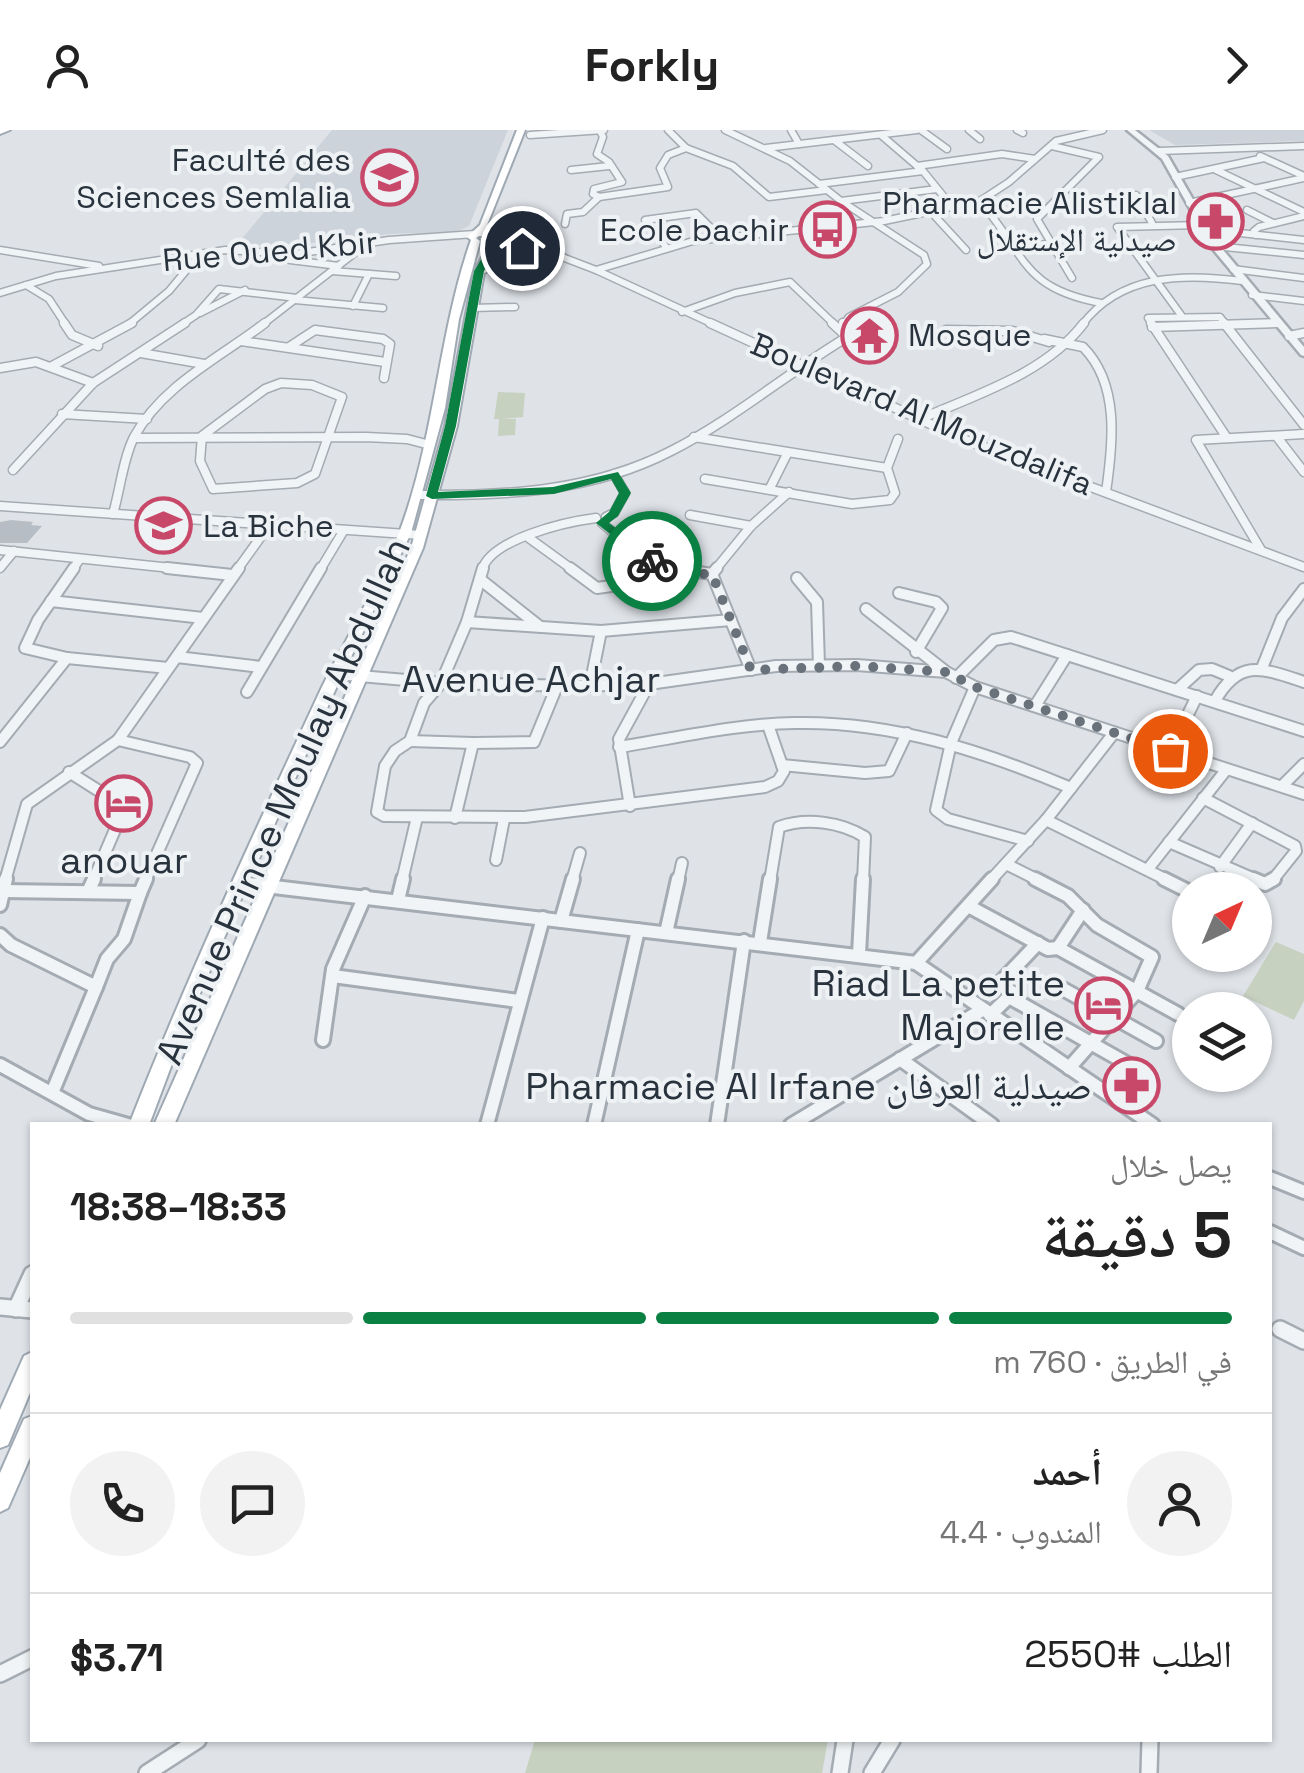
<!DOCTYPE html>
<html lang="ar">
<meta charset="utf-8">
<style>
body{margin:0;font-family:"Space Grotesk","Noto Naskh Arabic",sans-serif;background:#f2f2f2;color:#222;direction:rtl;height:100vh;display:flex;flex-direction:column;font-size:38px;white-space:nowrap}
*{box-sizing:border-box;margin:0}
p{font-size:32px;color:#767676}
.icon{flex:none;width:55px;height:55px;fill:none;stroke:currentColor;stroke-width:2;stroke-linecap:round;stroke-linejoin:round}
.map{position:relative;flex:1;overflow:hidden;direction:ltr}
.drawer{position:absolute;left:30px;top:992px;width:1242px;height:620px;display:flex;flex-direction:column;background:#fff;border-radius:0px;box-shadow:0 2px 8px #0004;direction:rtl}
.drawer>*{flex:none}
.needle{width:65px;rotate:44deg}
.buttons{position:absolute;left:1172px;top:742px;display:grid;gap:20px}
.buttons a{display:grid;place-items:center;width:100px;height:100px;border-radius:50%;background:#fff;box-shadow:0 2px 8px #0004;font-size:50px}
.pin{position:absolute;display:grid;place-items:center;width:85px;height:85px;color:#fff;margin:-42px;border:5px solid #fff;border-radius:50%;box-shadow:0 2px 10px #0007}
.courier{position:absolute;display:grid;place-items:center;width:100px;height:100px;margin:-50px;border:8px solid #0b8043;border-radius:50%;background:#fff;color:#222;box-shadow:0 2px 12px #0007}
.summary em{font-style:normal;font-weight:600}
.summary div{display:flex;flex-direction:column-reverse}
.summary{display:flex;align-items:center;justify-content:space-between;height:170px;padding:0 40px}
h1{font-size:65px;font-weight:600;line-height:75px}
.bar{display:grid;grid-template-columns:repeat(4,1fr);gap:15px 10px;align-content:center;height:120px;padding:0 40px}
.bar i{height:12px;border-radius:8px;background:#e0e0e0}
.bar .current{background:#0b8043}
.bar p{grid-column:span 4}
.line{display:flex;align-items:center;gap:25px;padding:0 40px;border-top:2px solid #e0e0e0}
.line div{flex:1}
.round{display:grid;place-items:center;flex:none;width:105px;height:105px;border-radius:52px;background:#f2f2f2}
header{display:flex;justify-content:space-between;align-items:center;height:130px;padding:0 40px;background:#fff;font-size:45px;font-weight:600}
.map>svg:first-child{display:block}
.built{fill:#cdd3da}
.green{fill:#c6d1c0}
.building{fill:#b6bdc4}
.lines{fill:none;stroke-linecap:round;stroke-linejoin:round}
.minor-far4-casing{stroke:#a5abb2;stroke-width:9}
.minor-far3-casing{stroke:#a5abb2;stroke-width:11}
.minor-far2-casing{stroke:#a5abb2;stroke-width:14}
.minor-far1-casing{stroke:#a5abb2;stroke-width:18}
.minor-casing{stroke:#a5abb2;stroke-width:20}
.tertiary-casing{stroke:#a5abb2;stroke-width:5}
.primary-casing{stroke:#9fa9b3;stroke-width:4}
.minor-far4{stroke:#f1f4f6;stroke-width:6}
.minor-far3{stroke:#f1f4f6;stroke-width:8}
.minor-far2{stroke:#f1f4f6;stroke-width:10}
.minor-far1{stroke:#f1f4f6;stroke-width:12}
.minor{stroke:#f1f4f6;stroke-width:15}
.tertiary{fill:#f1f4f6;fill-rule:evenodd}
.primary{fill:#fff;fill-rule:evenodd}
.route{fill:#0b8043}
.done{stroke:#69717a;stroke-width:10;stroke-dasharray:0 18}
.labels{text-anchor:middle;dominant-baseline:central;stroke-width:8;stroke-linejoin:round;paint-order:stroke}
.far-poi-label{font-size:32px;fill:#29333e;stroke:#eef2f5;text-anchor:end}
.far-street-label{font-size:32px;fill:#29333e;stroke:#eef2f5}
.street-label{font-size:38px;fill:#29333e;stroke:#eef2f5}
.poi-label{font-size:38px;fill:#29333e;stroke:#eef2f5;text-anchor:end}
</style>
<header><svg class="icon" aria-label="forward" viewBox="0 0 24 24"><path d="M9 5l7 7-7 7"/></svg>Forkly<svg class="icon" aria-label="person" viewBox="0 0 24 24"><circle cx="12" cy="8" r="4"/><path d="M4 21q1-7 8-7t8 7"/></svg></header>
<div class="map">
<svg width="1304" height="1643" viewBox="0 0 1304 1643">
<rect width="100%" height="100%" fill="#dfe3e8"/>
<g class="built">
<polygon points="332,0 508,0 469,96 456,102 390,104 296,115 236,116"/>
<polygon points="1149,0 1304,0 1304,11 1175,15"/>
</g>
<g class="green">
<polygon points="498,262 525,263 523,287 502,289 516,289 515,305 498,306 499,289 494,289"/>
<polygon points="1276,812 1304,824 1304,871 1294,890 1243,866"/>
<polygon points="535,1610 828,1610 822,1643 525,1643"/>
</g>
<polygon class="building" points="11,390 33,392 31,395 42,396 27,413 0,413 0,392"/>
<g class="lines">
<defs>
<g id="minor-far4">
<polyline points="668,0 686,18 733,36 769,67 827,60"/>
<polyline points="725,0 790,31 841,71 924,125 927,134 898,162 849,187 843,195"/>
<polyline points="791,0 799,14"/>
<polyline points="921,0 947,19"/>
<polyline points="969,0 980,9"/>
<polyline points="1017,0 1023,3"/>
<polyline points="600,1 603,7 597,24 609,32 622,52 594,59 593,64 599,67 668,57 660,38 668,25 686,18"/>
<polyline points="530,5 604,0"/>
<polyline points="881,5 923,41 953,78"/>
<polyline points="834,10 868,36"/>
<polyline points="1052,16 1099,27 1037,89 1072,148"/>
<polyline points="766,18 917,0"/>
<polyline points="1159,21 1304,16"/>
<polyline points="1260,26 1304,46"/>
<polyline points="917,36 1002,24 1035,29"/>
<polyline points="571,40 609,36"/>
<polyline points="1216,40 1304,82"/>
<polyline points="1175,47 1264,28"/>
<polyline points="819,54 923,41"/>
<polyline points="1136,65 1152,93"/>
<polyline points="841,71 937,59"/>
<path d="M 980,71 C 1027,126 1021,158 1101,173"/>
<polyline points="1189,73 1304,48"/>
<polyline points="1247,80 1273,93"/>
<polyline points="932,83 966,120"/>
<polyline points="565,94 567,84 583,82 599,67"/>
<polyline points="1204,99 1304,110"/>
<polyline points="502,104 596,140 715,195"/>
<polyline points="1256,105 1254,101 1259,97 1304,86"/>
<polyline points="497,112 532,119"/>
<polyline points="1014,116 1051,114"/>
<polyline points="1215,116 1304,125"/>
<polyline points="666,117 645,90 696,83 720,107"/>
<polyline points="0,120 99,136"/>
<polyline points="290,130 339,136"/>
<polyline points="1233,139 1304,148"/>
<polyline points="596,140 693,111 884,91 980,71 1009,52 1056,11 1103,0"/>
<polyline points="332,141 396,146"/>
<polyline points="26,155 49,169 66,195"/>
<polyline points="0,163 56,146 225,120 295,124 389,110 475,104"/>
<polyline points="1252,165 1304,171"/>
<polyline points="295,170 383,178"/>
<polyline points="353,176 369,144"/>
<polyline points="471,178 515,177"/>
<polyline points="682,182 735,163 790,152 835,195"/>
<polyline points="200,183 245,160"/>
<polyline points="1181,185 1117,97 1201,95"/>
<polyline points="128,195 169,161 199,125"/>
<polyline points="181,195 196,185 219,159 297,168"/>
<polyline points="262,195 365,115"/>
<path d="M 1082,195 C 1120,144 1183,143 1242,151"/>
<polyline points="1153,195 1148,188 1220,187 1226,195"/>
<polyline points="1215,195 1278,193"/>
</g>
<g id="minor-far3">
<polyline points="64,193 72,205 98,216"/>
<polyline points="710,193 963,309 1304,437"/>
<polyline points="832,193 845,205"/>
<polyline points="1151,193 1227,308"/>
<polyline points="1224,193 1304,295"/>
<polyline points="1152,197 1278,193"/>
<polyline points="946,200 1013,201 1049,212"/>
<polyline points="1289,206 1304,203"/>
<polyline points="844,209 889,213"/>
<path d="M 1044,209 L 1083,217 C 1120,254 1113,314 1106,362"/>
<polyline points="241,211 385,232"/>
<polyline points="289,217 315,200 383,209 390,214 384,248"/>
<polyline points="141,223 204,234"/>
<polyline points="52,236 132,193"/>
<polyline points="0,238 36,232 93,253"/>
<polygon points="281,253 312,255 342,267 315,344 297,353 213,359 200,331 202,306 265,259"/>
<polyline points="62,284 147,289"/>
<path d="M 918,290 C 975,265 1045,244 1084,193"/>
<polyline points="694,307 887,338"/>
<polyline points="1277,307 1304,342"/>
<polyline points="134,308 366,307 407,309 430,315"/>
<polyline points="13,340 93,253 185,193"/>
<polyline points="705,349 852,374 890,370 895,363 887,338 898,309"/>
<polyline points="770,358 787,324"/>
<path d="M 417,365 C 504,366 592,362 671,321 C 732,290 785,245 844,209 L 843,193"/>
<polyline points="0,376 421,405"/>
<path d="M 113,384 C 120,360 123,329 134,307 C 162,255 221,227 265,193"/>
<polyline points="690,385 751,396"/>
<polyline points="606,387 614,383 625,363 614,344"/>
<polyline points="602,393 638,423 681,440"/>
<polyline points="529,408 573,440"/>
<polyline points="0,420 190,440"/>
<polyline points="1261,420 1196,310 1304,304"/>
<polyline points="0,438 14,421"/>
<polyline points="72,440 80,429"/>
<polyline points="237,440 270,394"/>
<polyline points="320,440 344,400"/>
<path d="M 482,440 C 491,409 565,392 596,388"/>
<polyline points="715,440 751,396 789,362"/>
</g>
<g id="minor-far2">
<polyline points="74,438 38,490 25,518 67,528 168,538"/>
<polyline points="167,438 232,445"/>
<polyline points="483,438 467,492 441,553 424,573 410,611 395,621 385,636 377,682 384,686 525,687 765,657 778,651 784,641 768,595"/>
<polyline points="570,438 597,458 688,445"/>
<polyline points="672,438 712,444 717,438"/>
<polyline points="712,444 751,540"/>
<polyline points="797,448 817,472 819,536"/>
<polyline points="481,450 539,496"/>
<polyline points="899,463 936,472 942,478 916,522"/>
<polyline points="51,471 203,488"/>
<polyline points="866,479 945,541"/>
<polyline points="467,492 601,501 731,490"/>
<polyline points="177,527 261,537"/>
<polyline points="1262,538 1282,488 1304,459"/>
<polyline points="336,544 441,553 573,556 649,554 776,536 857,535 946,542 975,557 1304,664"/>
<polyline points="956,548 994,510 1011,507 1304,601"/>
<polyline points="590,556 601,501"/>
<polyline points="975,557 951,613 936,680 948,689 1028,711"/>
<polyline points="1177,560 1199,540 1212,539 1229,546"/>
<polyline points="247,562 321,438"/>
<path d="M 1215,571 C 1239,528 1262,538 1304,552"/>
<polyline points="1035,576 1067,525"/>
<polyline points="118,610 190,627 197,633 145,751"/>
<polyline points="410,611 473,613"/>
<polyline points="0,612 67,528"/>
<path d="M 619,617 C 677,608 736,594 795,593 C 892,591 983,621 1071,658"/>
<polyline points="1170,621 1197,566"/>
<polyline points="782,635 865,643 889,641 907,603"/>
<polyline points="69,642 115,671 123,681 93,751"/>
<polyline points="1282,656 1304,634"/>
<polyline points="1203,668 1295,716 1296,721 1272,751"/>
<polyline points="630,676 619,609 649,554"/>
<polyline points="455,688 473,613 534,612 557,556"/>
<polyline points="1046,690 1169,751"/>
<polyline points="1169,712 1259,751"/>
<polyline points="496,730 504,689"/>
<polyline points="1008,735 1040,751"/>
<polyline points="1220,737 1252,693"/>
<polyline points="1148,739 1226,640"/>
<polyline points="5,751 27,674 118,610 239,438"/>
<polyline points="402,751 417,687"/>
<polyline points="572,751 580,723"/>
<polyline points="678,751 682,733"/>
<path d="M 770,751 L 779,697 C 806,687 841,692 865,707 L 863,751"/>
<polyline points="990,751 1046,690 1114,603"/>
</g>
<g id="minor-far1">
<polyline points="1035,749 1068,766 1097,795 1152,827 1137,861 1069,938"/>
<polyline points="1164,749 1190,762"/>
<polyline points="1253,749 1265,754 1274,749"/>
<polyline points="240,753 916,833 1153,995"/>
<polyline points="3,761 140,763 146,749"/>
<polyline points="88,762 94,749"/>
<polyline points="398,770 403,749"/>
<polyline points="0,775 6,749"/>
<polyline points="970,777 1048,819 1058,818 1178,884"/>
<polyline points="561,791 573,749"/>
<polyline points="666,803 678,749"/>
<polyline points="0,805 11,815 96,857 52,963"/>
<polyline points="760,812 770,749"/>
<polyline points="1058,818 1083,780"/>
<polyline points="859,824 863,749"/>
<polyline points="916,833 992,749"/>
<polyline points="333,846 518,871"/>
<polyline points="96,857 107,829 124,809 140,763"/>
<polyline points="1063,859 1156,911"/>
<polyline points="1009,867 1142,942"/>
<polyline points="990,885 1013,863 999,854 1038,813"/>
<polyline points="323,910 333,839 365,766"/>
<polyline points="900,929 992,995"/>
<polyline points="0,935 89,984 128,995"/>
<polyline points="487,995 543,788"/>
<polyline points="594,995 638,800"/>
<polyline points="717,995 744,811"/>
<polyline points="791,995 982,880"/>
<polyline points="1270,1048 1304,1062"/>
<polyline points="1270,1102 1304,1118"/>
</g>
<g id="minor">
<polyline points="0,1177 32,1180"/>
<polyline points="16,1179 32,1144"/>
<polyline points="1280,1199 1304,1211"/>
<polyline points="0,1544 32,1528"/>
<polyline points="147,1643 198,1610"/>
<polyline points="840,1643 845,1610"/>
<polyline points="872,1643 892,1610"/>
<polyline points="1149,1643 1150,1610"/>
</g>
<polygon id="tertiary" points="1127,0 1135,0 1168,26 1219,115 1304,217 1304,226 1301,225 1212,118 1162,29"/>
<g id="primary">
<polygon points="0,0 10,0 0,4"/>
<path d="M 517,0 L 525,0 L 485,100 L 501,101 L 508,109 L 499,115 L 488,134 L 512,125 L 563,124 L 568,127 L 563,130 L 513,131 L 484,143 L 457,296 L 423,418 L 174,995 L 154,995 L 411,418 L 445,296 L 474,141 L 492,111 L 497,108 L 479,106 L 476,108 L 480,111 L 459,189 L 445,278 L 411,403 L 337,556 L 248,753 L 188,891 L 149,995 L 129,995 C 187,847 254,703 321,559 C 346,508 378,456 399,403 C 435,309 438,204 471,110 L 467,107 L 480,95 Z"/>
<polygon points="32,1222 32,1258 8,1315 0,1318 0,1280 24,1226"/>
<polygon points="32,1286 32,1323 8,1378 0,1382 0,1343 24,1289"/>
</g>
</defs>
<use href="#minor-far4" class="minor-far4-casing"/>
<use href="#minor-far3" class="minor-far3-casing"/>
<use href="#minor-far2" class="minor-far2-casing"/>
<use href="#minor-far1" class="minor-far1-casing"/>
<use href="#minor" class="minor-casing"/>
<use href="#tertiary" class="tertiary-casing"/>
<use href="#primary" class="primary-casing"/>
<use href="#minor-far4" class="minor-far4"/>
<use href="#minor-far3" class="minor-far3"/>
<use href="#minor-far2" class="minor-far2"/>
<use href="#minor-far1" class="minor-far1"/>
<use href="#minor" class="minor"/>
<use href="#tertiary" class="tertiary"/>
<use href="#primary" class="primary"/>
</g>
<polygon class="route" points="492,111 526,118 498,116 484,141 456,296 438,362 553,357 618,342 631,363 618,386 609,393 656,429 656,434 648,434 596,393 609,382 619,363 611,349 554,364 432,369 426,366 445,296 474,141"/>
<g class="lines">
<polyline class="done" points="652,431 692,444 712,444 751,540 857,536 946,542 975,557 1170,621"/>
</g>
<defs>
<symbol id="university-ring" viewBox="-11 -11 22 22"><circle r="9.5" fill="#eef2f5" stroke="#c84869" stroke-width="1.5"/><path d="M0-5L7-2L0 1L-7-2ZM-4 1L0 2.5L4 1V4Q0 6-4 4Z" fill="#c84869"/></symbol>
<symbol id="pharmacy-ring" viewBox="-11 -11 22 22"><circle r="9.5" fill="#eef2f5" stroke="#c84869" stroke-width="1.5"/><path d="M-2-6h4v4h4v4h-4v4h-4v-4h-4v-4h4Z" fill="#c84869"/></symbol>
<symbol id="bus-ring" viewBox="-11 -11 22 22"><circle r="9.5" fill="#eef2f5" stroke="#c84869" stroke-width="1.5"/><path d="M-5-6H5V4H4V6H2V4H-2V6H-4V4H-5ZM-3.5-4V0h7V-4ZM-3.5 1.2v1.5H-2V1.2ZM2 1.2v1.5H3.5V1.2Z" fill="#c84869"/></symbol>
<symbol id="temple-ring" viewBox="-11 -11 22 22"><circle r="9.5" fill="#eef2f5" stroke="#c84869" stroke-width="1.5"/><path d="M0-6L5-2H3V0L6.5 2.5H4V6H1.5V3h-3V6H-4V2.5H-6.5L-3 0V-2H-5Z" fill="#c84869"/></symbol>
<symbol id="school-ring" viewBox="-11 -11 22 22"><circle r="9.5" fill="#eef2f5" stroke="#c84869" stroke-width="1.5"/><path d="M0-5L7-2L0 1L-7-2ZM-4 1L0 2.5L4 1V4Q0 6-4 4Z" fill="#c84869"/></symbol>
<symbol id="hotel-ring" viewBox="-11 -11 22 22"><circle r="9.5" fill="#eef2f5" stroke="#c84869" stroke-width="1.5"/><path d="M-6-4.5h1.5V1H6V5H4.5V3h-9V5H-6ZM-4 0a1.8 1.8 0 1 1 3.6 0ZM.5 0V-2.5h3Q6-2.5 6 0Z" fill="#c84869"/></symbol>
</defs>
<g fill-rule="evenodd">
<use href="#university-ring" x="358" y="16" width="63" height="63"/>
<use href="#pharmacy-ring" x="1184" y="60" width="63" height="63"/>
<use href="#bus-ring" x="796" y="68" width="63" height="63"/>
<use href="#temple-ring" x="838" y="174" width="63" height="63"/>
<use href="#school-ring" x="132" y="364" width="63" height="63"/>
<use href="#hotel-ring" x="92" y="642" width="63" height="63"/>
<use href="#hotel-ring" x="1072" y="844" width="63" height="63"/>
<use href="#pharmacy-ring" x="1100" y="924" width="63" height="63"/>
</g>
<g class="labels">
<g class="far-poi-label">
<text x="351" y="30">Faculté des<tspan x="351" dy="37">Sciences Semlalia</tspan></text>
<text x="1177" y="73">Pharmacie Alistiklal<tspan x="1177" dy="37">صيدلية الإستقلال</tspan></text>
<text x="789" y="100">Ecole bachir</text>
<text x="908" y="205" text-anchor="start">Mosque</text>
<text x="203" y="396" text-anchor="start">La Biche</text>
</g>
<g class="far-street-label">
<text transform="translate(270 121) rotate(-5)">Rue Oued Kbir</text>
<text transform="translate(922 284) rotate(23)">Boulevard Al Mouzdalifa</text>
</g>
<g class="street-label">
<text x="531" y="549">Avenue Achjar</text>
<text transform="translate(283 671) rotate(-66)">Avenue Prince Moulay Abdullah</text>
</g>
<g class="poi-label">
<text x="124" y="730" text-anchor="middle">anouar</text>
<text x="1065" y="853">Riad La petite<tspan x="1065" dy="44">Majorelle</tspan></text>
<text x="1092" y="956">Pharmacie Al Irfane صيدلية العرفان</text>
</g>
</g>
</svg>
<div class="buttons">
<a><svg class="needle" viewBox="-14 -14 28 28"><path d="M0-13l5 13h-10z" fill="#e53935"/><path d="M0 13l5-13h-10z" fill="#767676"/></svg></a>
<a><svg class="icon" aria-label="layers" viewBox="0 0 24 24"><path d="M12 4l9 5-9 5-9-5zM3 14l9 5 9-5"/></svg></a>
</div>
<div class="pin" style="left:1170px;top:621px;background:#ea580c"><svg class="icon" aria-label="bag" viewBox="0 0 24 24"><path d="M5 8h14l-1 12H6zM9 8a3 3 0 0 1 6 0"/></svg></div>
<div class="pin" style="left:522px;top:118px;background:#1f2937"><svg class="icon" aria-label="home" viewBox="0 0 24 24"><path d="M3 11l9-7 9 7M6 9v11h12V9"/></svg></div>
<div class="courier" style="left:652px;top:431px"><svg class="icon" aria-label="bike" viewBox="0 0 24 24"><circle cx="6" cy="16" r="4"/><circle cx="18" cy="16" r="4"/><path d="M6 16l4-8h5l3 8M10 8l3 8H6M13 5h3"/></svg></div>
<section class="drawer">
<div class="summary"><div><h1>5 دقيقة</h1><p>يصل خلال</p></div><em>18:33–18:38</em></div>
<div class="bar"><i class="current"></i><i class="current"></i><i class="current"></i><i></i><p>في الطريق · 760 m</p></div>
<div class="line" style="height:180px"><a class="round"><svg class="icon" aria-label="person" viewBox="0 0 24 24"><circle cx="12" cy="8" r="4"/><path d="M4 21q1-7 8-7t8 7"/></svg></a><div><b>أحمد</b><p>المندوب · 4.4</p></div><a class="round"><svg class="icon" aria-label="chat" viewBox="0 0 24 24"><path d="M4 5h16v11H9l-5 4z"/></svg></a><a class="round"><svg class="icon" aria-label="phone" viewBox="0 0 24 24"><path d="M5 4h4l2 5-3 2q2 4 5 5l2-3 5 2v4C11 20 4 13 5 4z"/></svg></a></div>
<div class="line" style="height:130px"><div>الطلب #2550</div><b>$3.71</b></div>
</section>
</div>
